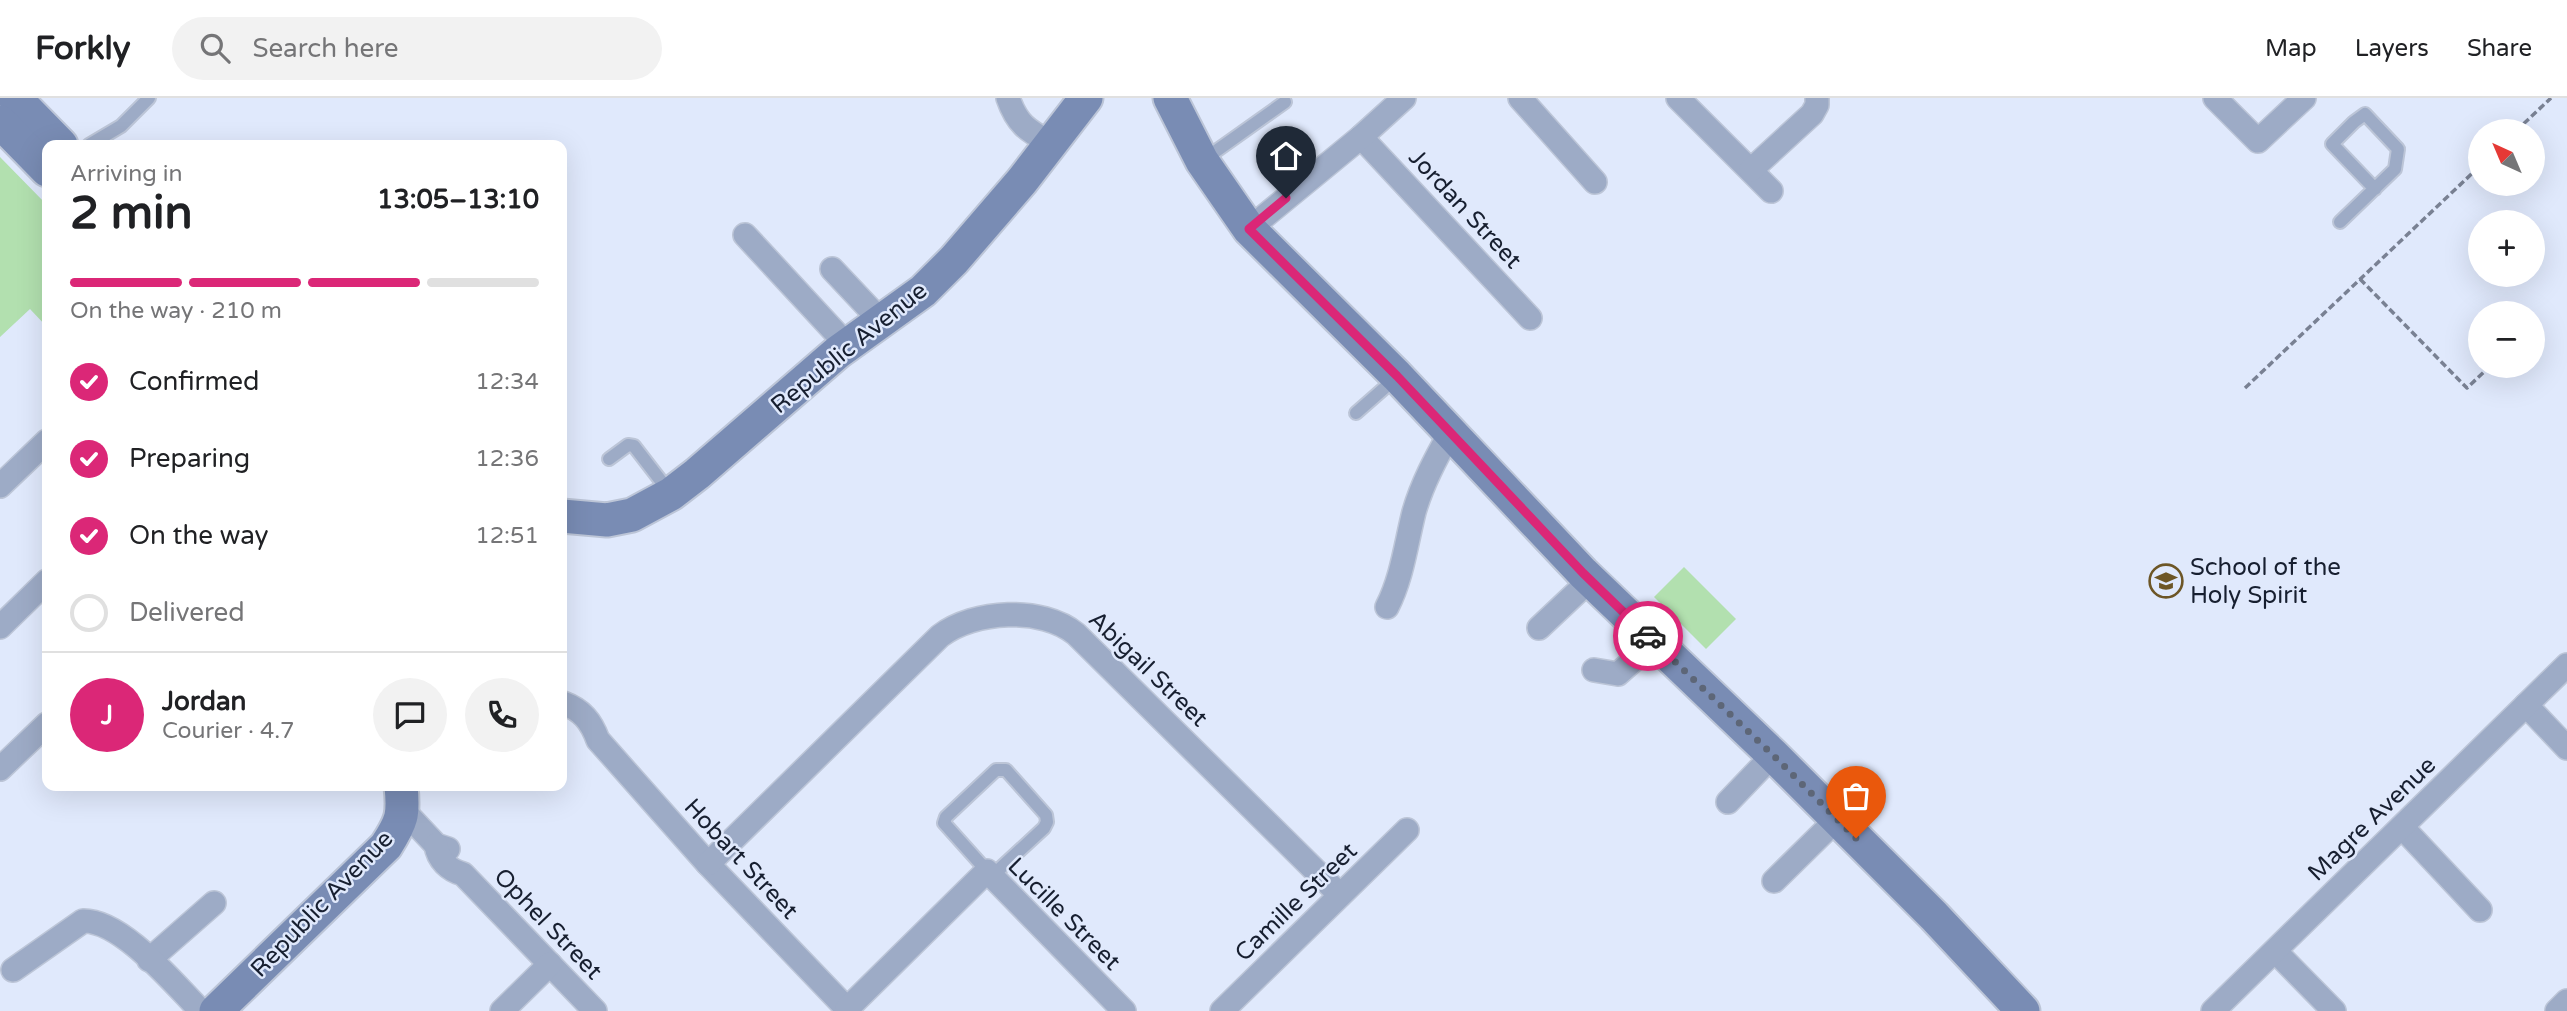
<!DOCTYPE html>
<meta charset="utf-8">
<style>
body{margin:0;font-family:"Varela Round",sans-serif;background:#f2f2f2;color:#202124;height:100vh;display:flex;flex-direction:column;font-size:26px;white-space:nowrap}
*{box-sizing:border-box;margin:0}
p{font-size:23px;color:#757577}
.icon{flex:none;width:38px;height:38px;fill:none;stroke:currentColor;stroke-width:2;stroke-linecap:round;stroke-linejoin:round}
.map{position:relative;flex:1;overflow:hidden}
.side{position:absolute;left:42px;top:42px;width:525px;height:651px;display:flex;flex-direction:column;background:#fff;border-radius:14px;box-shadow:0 7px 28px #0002}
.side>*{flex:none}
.needle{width:46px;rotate:316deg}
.fabs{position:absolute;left:2468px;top:21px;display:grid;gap:14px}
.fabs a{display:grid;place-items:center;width:77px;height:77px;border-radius:50%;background:#fff;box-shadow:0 7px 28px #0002;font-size:35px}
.pin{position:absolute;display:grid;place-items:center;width:60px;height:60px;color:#fff;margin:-72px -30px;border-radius:50% 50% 50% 0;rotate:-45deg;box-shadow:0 0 7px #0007}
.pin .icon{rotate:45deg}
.courier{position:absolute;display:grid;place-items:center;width:70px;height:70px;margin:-35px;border:5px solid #db2777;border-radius:50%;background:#fff;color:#222;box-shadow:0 2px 9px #0007}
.summary em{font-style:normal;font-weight:700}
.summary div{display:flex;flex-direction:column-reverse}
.summary{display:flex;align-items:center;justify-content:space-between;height:119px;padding:0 28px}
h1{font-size:46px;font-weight:700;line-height:52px}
.bar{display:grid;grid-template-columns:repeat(4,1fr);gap:10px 7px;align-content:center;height:84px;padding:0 28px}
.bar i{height:9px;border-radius:5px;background:#e0e0e0}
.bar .current{background:#db2777}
.bar p{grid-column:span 4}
.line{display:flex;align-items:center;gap:18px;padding:0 28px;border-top:2px solid #e0e0e0}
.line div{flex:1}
.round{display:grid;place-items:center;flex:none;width:74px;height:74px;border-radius:37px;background:#f2f2f2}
ol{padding:0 28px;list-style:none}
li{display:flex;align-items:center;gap:21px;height:77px}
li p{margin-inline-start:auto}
li .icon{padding:7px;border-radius:50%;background:#db2777;color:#fff;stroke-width:4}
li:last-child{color:#757577}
li i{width:38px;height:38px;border:4px solid #e0e0e0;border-radius:50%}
header{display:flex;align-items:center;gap:42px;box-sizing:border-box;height:98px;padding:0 35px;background:#fff;border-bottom:2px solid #e0e0e0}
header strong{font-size:33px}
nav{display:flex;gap:38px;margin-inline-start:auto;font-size:24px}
.search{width:490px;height:63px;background:#f2f2f2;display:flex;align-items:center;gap:18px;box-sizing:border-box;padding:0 24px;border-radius:38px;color:#757577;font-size:26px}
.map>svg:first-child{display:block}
.green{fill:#b2e0af}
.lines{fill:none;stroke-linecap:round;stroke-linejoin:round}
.lane-casing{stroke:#bcc5d7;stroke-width:16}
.street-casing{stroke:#bcc5d7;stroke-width:26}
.secondary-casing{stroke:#bcc5d7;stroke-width:37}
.path{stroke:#798193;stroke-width:3.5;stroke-dasharray:7 3.5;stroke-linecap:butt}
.lane{stroke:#9dabc6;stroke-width:12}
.street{stroke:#9dabc6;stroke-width:23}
.secondary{stroke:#798cb4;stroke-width:33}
.done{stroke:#5d6677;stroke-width:7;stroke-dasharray:0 12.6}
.route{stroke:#db2777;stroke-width:9}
.labels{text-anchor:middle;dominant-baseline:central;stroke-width:5;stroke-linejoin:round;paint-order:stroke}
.street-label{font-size:24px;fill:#171f30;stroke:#e0e9fc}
.poi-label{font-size:24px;fill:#171f30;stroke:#e0e9fc;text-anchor:start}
</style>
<header>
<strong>Forkly</strong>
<div class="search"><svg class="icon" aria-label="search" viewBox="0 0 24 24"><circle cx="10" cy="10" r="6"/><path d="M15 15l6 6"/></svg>Search here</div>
<nav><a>Map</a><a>Layers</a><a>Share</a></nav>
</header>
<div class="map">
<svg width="2567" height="913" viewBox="0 0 2567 913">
<rect width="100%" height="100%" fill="#e0e9fc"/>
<g class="green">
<polygon points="0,59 47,107 47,229 30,211 0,239"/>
<polygon points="1684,469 1736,521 1706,551 1654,499"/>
</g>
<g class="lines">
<defs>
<g id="lane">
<polyline points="89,47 121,28 149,0"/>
<polyline points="1202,63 1285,4"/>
<polyline points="2340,124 2395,71 2398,51 2365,16 2354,24 2332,46 2375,91"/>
<polyline points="1356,315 1397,279"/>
<polyline points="609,361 628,347 634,348 671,396"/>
<polyline points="987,773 944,725 946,719 996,672 1006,672 1046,717 1047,724 1044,730 992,778"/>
</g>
<g id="street">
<path d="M 1008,0 C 1017,26 1027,32 1050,45"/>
<polyline points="1520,0 1595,84"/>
<polyline points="1678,0 1771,93"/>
<polyline points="2215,0 2258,43 2304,0"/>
<polyline points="1361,39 1530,220"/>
<polyline points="1751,72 1812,16 1817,7 1817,0"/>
<polyline points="1249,131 1361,39 1404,0"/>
<polyline points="745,137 847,247"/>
<polyline points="832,171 881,223"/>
<polyline points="0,388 47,343"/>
<path d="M 1387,509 C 1402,480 1406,446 1414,414 C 1422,386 1436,360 1450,335"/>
<polyline points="0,529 47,483"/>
<polyline points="1539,530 1590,482"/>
<polyline points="1594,572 1618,576 1654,544"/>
<path d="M 563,605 C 582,612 591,623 598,642 L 708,766 L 849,913"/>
<polyline points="2526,607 2567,650"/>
<polyline points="0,671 47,626"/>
<polyline points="1728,704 1773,657"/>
<polyline points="404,713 436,747 448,751"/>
<polyline points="2402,729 2480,812"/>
<path d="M 436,747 C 438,762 449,772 463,776 L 595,913"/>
<path d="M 708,766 L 940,538 C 974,512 1042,508 1076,536 L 1340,797"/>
<polyline points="1774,783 1837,721"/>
<polyline points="2275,853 2334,913"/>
<polyline points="149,862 214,805"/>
<path d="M 13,872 L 83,823 C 122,822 174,886 201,913"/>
<polyline points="847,911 987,773 1124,913"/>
<polyline points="502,913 550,866"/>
<polyline points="1222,913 1407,732"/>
<polyline points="2213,913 2567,567"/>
<polyline points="2557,913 2567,903"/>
</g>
<g id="secondary">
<polyline points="15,0 61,47"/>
<polyline points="1170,0 1202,63 1249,131 1397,278 1583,475 1773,657 1934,818 2023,913"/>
<polyline points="0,24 47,72"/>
<polyline points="562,418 607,422 632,417 671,396 697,376 838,254 923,193 954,162 1022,83 1086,0"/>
<path d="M 216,913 L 386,748 C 402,723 404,717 401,688"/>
</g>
</defs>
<use href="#lane" class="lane-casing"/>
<use href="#street" class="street-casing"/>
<use href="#secondary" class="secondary-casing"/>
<g class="path">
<polyline points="2516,33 2551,0"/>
<polyline points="2360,181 2467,290 2488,270"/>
<polyline points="2245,290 2480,68"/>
</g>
<use href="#lane" class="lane"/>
<use href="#street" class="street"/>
<use href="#secondary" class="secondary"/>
</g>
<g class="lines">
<polyline class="done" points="1648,538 1773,657 1856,740"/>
<polyline class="route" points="1286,100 1249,131 1397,278 1583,475 1648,538"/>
</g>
<defs>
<symbol id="school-ring" viewBox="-11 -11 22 22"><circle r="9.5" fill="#e0e9fc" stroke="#6d5626" stroke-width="1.5"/><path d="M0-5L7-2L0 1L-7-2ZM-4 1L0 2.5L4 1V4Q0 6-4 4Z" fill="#6d5626"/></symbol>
</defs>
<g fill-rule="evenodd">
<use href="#school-ring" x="2147" y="464" width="38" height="38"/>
</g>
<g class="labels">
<g class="street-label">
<text transform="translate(1465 111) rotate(47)">Jordan Street</text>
<text transform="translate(849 250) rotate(-39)">Republic Avenue</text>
<text transform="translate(1148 571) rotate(44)">Abigail Street</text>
<text transform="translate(2372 721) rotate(-44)">Magre Avenue</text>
<text transform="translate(741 761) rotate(47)">Hobart Street</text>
<text transform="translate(1296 804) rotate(-44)">Camille Street</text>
<text transform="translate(322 806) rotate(-46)">Republic Avenue</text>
<text transform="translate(1064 816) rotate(45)">Lucille Street</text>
<text transform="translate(548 826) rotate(46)">Ophel Street</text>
</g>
<g class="poi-label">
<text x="2190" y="469">School of the<tspan x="2190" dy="28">Holy Spirit</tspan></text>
</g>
</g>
</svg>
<div class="fabs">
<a><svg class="needle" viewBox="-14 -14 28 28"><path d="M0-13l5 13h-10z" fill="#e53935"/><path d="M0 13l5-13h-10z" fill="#757577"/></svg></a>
<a>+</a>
<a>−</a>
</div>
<div class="pin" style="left:1856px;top:740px;background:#ea580c"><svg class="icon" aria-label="bag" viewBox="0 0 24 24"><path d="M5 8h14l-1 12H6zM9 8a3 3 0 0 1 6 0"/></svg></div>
<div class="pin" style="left:1286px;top:100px;background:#1f2937"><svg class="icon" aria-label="home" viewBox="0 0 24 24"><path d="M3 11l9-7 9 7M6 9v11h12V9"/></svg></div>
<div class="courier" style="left:1648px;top:538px"><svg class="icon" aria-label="car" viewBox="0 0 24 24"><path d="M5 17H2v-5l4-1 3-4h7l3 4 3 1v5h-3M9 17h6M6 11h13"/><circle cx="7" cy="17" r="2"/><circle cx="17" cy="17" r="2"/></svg></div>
<section class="side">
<div class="summary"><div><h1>2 min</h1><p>Arriving in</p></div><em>13:05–13:10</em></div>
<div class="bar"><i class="current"></i><i class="current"></i><i class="current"></i><i></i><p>On the way · 210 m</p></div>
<ol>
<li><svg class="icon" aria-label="check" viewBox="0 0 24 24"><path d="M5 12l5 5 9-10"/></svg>Confirmed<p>12:34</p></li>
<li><svg class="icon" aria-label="check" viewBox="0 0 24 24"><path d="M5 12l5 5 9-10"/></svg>Preparing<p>12:36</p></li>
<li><svg class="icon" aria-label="check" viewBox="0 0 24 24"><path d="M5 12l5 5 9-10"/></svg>On the way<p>12:51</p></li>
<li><i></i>Delivered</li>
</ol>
<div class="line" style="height:126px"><b class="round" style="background:#db2777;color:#fff">J</b><div><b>Jordan</b><p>Courier · 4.7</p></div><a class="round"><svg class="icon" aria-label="chat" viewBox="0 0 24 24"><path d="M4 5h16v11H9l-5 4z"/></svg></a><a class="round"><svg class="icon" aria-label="phone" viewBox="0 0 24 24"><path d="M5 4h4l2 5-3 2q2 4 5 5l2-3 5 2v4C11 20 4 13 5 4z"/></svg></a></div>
</section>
</div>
